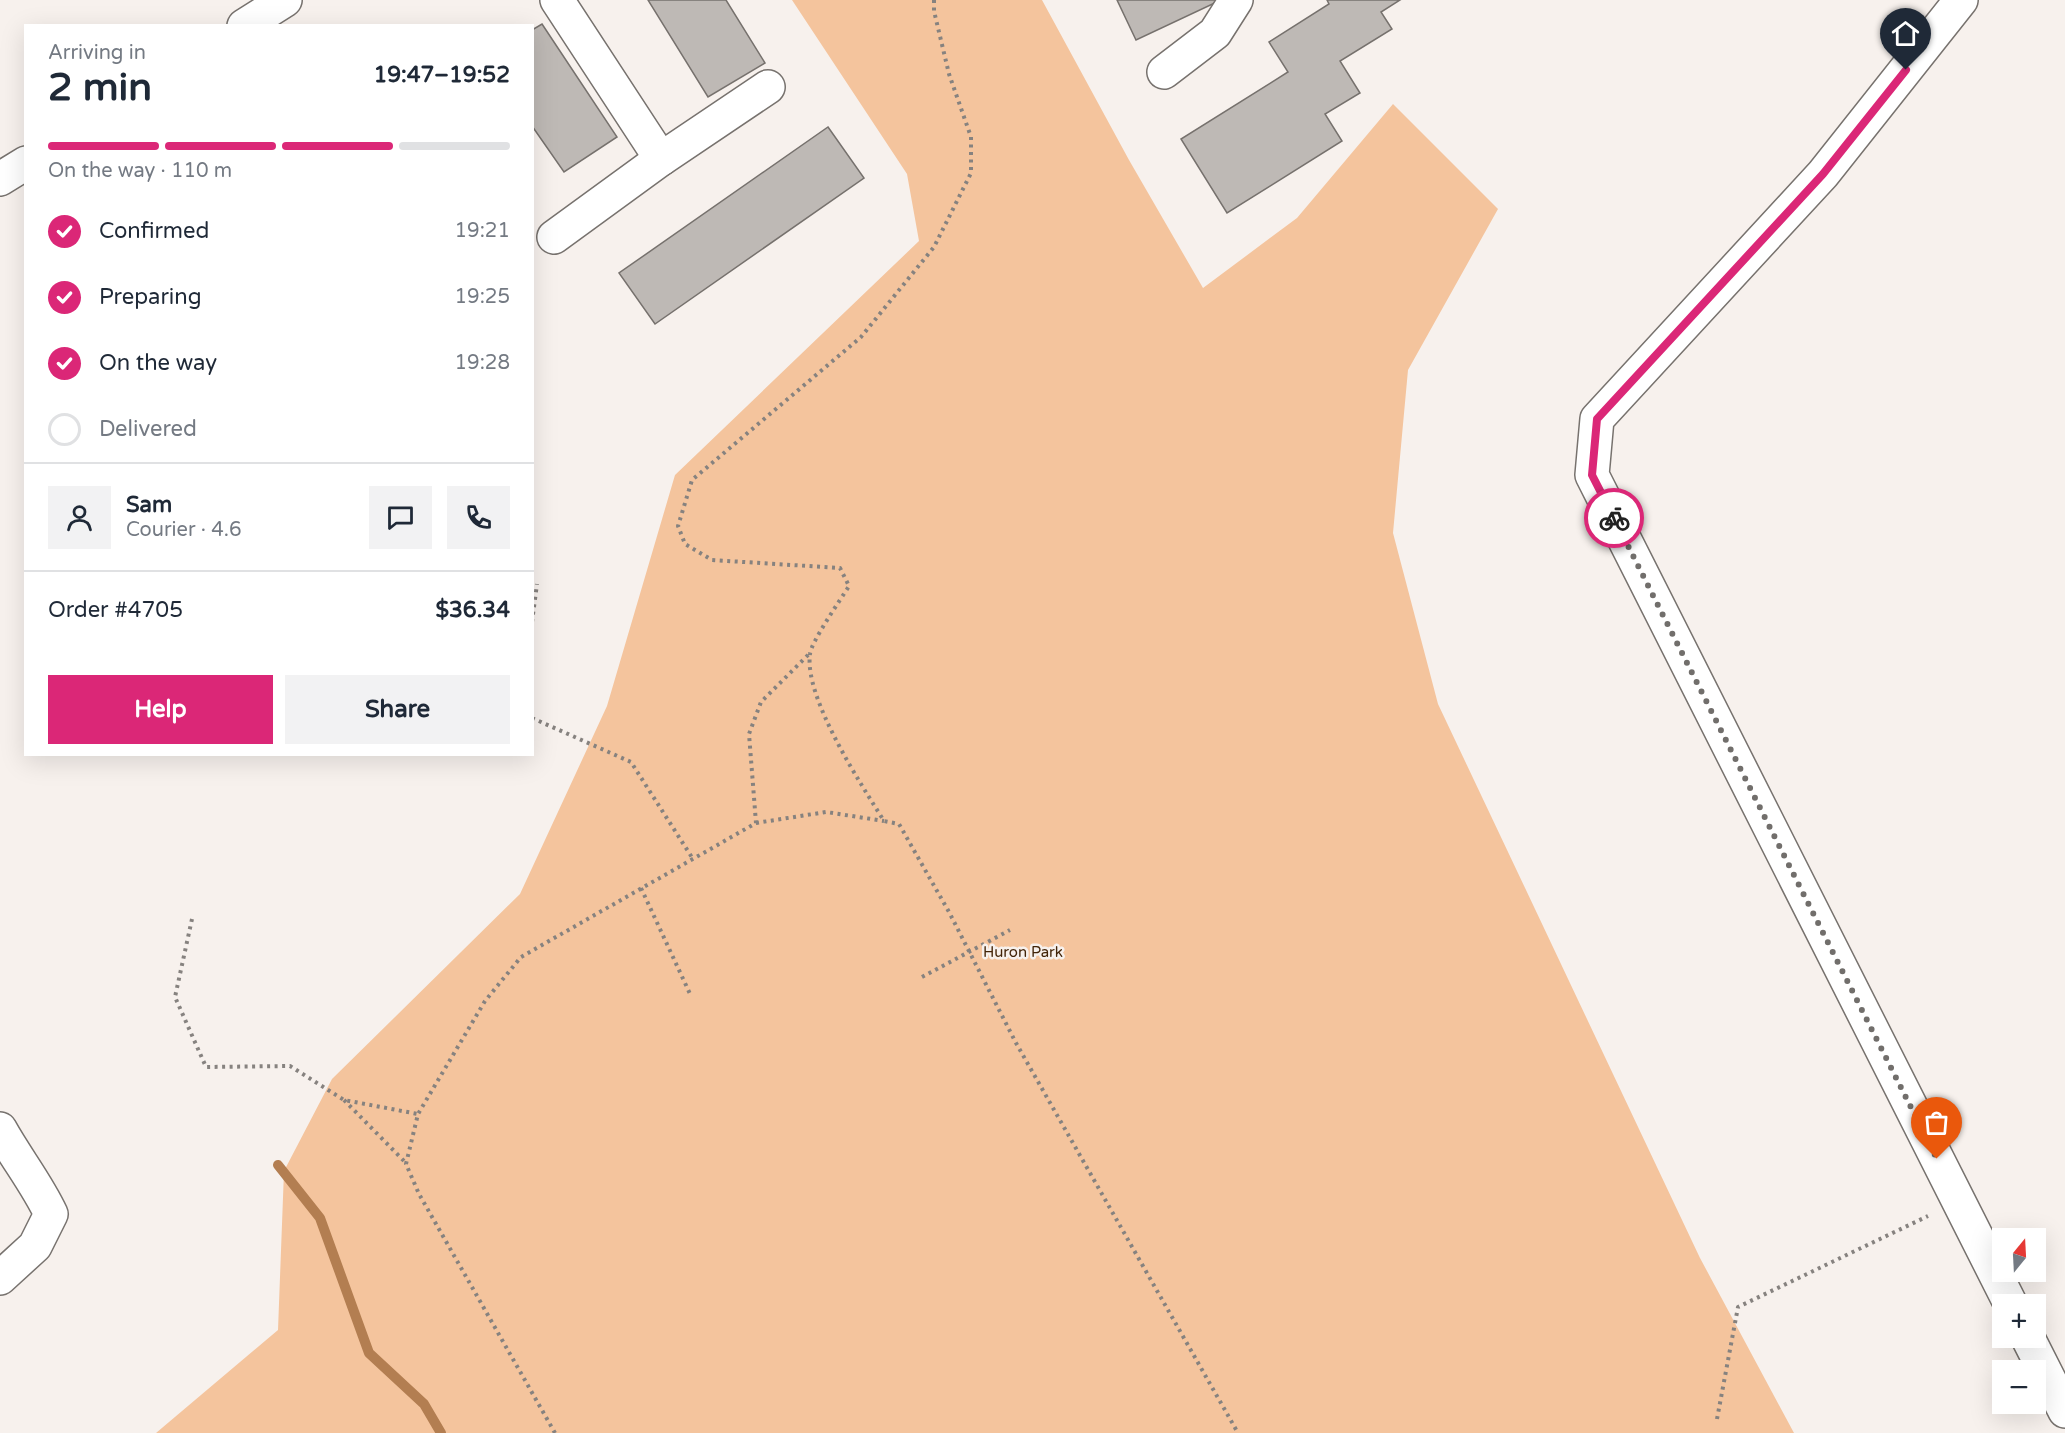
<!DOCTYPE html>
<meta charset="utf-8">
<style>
body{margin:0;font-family:"Varela Round",sans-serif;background:#f2f2f3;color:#1f2937;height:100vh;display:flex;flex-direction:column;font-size:22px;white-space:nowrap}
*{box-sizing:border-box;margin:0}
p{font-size:20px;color:#747a83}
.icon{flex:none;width:33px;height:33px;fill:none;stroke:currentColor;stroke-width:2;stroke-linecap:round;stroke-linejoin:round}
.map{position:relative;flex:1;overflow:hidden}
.details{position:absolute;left:24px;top:24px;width:510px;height:732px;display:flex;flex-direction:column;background:#fff;border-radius:0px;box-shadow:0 6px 24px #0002}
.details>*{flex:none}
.needle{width:39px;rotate:18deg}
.controls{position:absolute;left:1992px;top:1228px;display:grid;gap:12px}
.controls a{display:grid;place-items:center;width:54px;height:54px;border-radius:0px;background:#fff;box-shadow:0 6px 24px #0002;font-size:30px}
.pin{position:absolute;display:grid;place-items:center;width:51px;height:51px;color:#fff;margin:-62px -26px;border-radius:50% 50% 50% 0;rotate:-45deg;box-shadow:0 0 6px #0007}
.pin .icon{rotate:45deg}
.courier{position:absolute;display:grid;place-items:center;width:60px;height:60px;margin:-30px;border:4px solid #db2777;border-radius:50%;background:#fff;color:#222;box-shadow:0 2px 8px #0007}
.summary em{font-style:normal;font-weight:700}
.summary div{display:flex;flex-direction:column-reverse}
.summary{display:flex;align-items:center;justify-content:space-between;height:102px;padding:0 24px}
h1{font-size:39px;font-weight:700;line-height:45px}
.bar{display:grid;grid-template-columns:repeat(4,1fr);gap:9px 6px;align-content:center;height:72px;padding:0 24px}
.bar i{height:8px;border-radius:4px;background:#e0e1e3}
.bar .selected{background:#db2777}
.bar p{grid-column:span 4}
.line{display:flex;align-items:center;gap:15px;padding:0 24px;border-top:2px solid #e0e1e3}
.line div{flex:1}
.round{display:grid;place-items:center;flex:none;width:63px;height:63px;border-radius:0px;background:#f2f2f3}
ol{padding:0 24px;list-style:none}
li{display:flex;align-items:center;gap:18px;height:66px}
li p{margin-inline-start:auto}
li .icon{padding:6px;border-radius:50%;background:#db2777;color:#fff;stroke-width:4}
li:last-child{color:#747a83}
li i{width:33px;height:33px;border:3px solid #e0e1e3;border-radius:50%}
.action{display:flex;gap:12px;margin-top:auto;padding:12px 24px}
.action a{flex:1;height:69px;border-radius:0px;background:#db2777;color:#fff;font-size:24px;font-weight:700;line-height:69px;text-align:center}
.action a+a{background:#f2f2f3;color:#1f2937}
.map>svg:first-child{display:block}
.green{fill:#f4c49d}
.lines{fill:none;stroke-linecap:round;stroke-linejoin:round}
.stream{stroke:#b37e51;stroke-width:10}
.building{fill:#beb9b5;stroke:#76716d;stroke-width:1.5}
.minor-casing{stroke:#77726e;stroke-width:36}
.major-casing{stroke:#77726e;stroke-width:36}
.path{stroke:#86827f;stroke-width:4;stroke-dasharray:3 4.5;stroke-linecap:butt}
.minor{stroke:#fff;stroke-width:33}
.major{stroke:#fff;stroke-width:33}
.done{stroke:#716e6b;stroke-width:6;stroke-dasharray:0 10.8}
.route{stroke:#db2777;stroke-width:8}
.labels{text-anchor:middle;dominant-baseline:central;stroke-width:5;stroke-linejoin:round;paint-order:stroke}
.park-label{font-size:15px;fill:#422408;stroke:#f7f1ed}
</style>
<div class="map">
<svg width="2065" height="1433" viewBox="0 0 2065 1433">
<rect width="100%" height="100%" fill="#f7f1ed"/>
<polygon class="green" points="792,0 1042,0 1129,160 1203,288 1297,218 1393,104 1498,209 1408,370 1393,533 1438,704 1700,1258 1794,1433 156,1433 278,1330 284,1171 332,1079 520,894 607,706 675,475 919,241 907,174"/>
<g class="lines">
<polyline class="stream" points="278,1165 320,1218 369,1353 424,1404 441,1433"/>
</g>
<g class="building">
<polygon points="648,0 726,0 765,63 708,97"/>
<polygon points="1117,0 1221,0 1136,40"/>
<polygon points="1327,0 1400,0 1381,12 1392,29 1340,61 1360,93 1325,114 1342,141 1227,213 1181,139 1288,72 1269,42 1329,4"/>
<polygon points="542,24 617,137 564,172 532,126 532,30"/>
<polygon points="828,127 864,178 655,324 619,273"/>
</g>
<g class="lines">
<defs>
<g id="minor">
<polyline points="557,0 661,159"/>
<polyline points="1961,0 1823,174 1597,419 1592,475 2011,1305"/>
<polyline points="1164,72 1215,33 1236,0"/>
<polyline points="554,237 661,159 768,87"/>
<path d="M 0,1129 C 16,1158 37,1184 51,1214 L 35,1246 L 0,1278"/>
<polyline points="2028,1338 2065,1411"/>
</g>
<g id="major">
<polyline points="244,26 285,0"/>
<polyline points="0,179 26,163"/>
</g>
</defs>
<use href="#minor" class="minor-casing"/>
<use href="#major" class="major-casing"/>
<g class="path">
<path d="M 934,0 L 934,11 L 949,74 L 971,137 L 971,173 L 934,247 L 861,337 L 692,480 L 678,526 L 685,544 L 712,560 L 840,568 L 849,586 C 841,599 811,642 810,654 C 804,698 861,784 884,821 L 899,824 L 949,912 L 1016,1043 L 1238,1433"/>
<polyline points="532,622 537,584"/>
<polyline points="532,718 631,762 693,859"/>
<polyline points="756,823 826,812 884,821"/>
<polyline points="641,888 691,996"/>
<polyline points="192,919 175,997 206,1067 290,1066 344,1100 418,1114"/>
<polyline points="922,977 1010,930"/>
<polyline points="344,1100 406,1163"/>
<polyline points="1717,1419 1738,1307 1928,1216"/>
<polyline points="555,1433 419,1194 406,1164 418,1114 485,1001 521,957 756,823 749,734 761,702 809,654"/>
</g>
<use href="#minor" class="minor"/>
<use href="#major" class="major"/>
</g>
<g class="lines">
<polyline class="done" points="1614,518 1937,1159"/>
<polyline class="route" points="1614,518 1592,475 1597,419 1823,174 1906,70"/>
</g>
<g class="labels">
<g class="park-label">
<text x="1023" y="952">Huron Park</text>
</g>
</g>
</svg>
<div class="controls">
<a><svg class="needle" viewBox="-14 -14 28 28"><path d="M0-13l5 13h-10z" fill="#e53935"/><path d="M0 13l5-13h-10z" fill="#747a83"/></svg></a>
<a>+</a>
<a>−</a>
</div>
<div class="pin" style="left:1937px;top:1159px;background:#ea580c"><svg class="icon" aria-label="bag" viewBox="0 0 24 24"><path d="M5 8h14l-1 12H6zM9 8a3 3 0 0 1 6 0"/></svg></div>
<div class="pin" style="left:1906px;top:70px;background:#1f2937"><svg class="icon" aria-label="home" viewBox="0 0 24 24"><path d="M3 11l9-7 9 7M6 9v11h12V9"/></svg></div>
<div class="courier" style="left:1614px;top:518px"><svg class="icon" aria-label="bike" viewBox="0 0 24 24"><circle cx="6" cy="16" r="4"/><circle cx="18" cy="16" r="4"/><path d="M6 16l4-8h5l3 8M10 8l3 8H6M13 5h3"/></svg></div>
<section class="details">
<div class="summary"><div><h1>2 min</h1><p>Arriving in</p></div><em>19:47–19:52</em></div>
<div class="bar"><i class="selected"></i><i class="selected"></i><i class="selected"></i><i></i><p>On the way · 110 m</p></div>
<ol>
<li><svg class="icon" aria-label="check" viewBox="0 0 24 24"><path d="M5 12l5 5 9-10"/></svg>Confirmed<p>19:21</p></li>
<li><svg class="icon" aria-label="check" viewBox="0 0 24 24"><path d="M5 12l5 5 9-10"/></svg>Preparing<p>19:25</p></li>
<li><svg class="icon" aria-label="check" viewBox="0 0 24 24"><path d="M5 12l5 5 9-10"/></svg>On the way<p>19:28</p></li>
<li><i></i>Delivered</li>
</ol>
<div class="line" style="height:108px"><a class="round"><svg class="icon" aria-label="person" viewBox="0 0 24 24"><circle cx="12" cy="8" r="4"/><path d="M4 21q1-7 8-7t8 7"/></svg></a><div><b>Sam</b><p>Courier · 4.6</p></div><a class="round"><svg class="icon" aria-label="chat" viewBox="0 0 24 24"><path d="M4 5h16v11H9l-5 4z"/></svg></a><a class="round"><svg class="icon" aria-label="phone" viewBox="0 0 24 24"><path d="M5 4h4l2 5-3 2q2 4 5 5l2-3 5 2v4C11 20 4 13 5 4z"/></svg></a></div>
<div class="line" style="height:78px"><div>Order #4705</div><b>$36.34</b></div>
<div class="action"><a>Help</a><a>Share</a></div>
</section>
</div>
